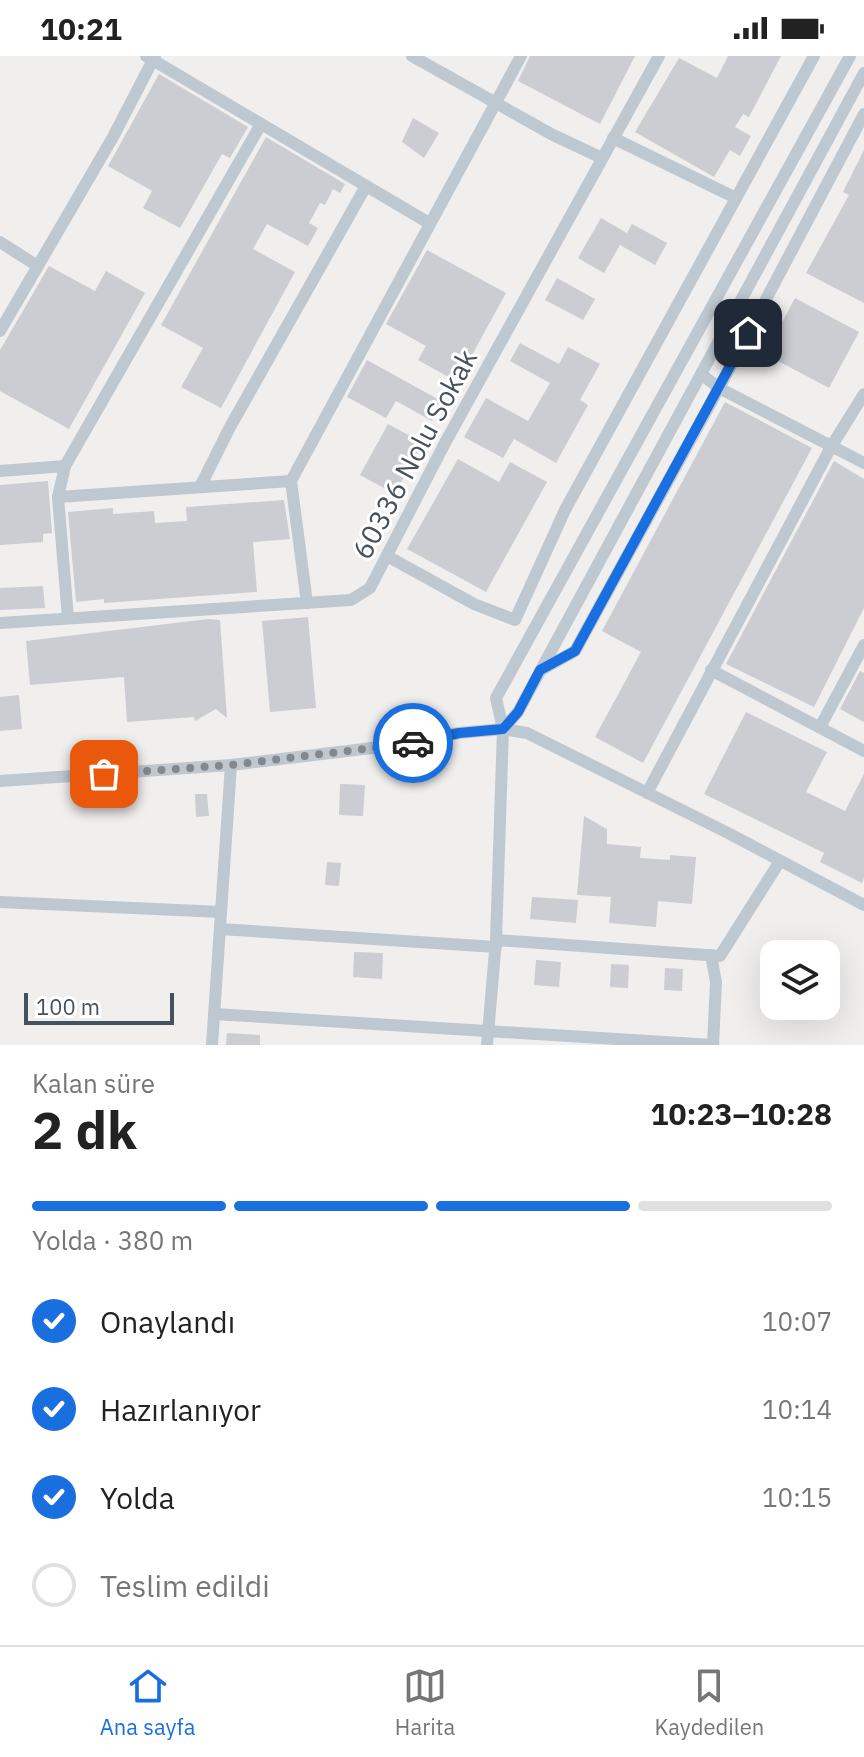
<!DOCTYPE html>
<html lang="tr">
<meta charset="utf-8">
<style>
body{margin:0;font-family:"IBM Plex Sans",sans-serif;background:#f6f6f6;color:#222;height:100vh;display:flex;flex-direction:column;font-size:30px;white-space:nowrap}
*{box-sizing:border-box;margin:0}
p{font-size:26px;color:#767676}
.icon{flex:none;width:44px;height:44px;fill:none;stroke:currentColor;stroke-width:2;stroke-linecap:round;stroke-linejoin:round}
.map{position:relative;height:989px;overflow:hidden}
.drawer{display:flex;flex-direction:column;background:#fff;flex:1}
.drawer>*{flex:none}
.tools{position:absolute;left:760px;top:884px;display:grid;gap:16px}
.tools a{display:grid;place-items:center;width:80px;height:80px;border-radius:16px;background:#fff;box-shadow:0 8px 32px #0002;font-size:40px}
.scale{position:absolute;left:24px;bottom:20px;width:150px;box-sizing:border-box;padding-left:8px;border:4px solid #46515b;border-top:0;font-size:22px;line-height:28px;white-space:nowrap;color:#46515b;-webkit-text-stroke:6px #fff;paint-order:stroke}
.pin{position:absolute;display:grid;place-items:center;width:68px;height:68px;color:#fff;margin:-34px;border-radius:16px;box-shadow:0 4px 12px #0006}
.courier{position:absolute;display:grid;place-items:center;width:80px;height:80px;margin:-40px;border:6px solid #196fdf;border-radius:50%;background:#fff;color:#222;box-shadow:0 2px 10px #0007}
.summary em{font-style:normal;font-weight:700}
.summary div{display:flex;flex-direction:column-reverse}
.summary{display:flex;align-items:center;justify-content:space-between;height:136px;padding:0 32px}
h1{font-size:52px;font-weight:700;line-height:60px}
.bar{display:grid;grid-template-columns:repeat(4,1fr);gap:12px 8px;align-content:center;height:96px;padding:0 32px}
.bar i{height:10px;border-radius:6px;background:#e0e0e0}
.bar .on{background:#196fdf}
.bar p{grid-column:span 4}
ol{padding:0 32px;list-style:none}
li{display:flex;align-items:center;gap:24px;height:88px}
li p{margin-inline-start:auto}
li .icon{padding:8px;border-radius:50%;background:#196fdf;color:#fff;stroke-width:4}
li:last-child{color:#767676}
li i{width:44px;height:44px;border:4px solid #e0e0e0;border-radius:50%}
.status{display:flex;justify-content:space-between;align-items:center;height:56px;padding:0 40px;background:#fff;direction:ltr}
.status svg{height:22px;fill:currentColor}
.tab-bar{display:flex;justify-content:space-around;align-items:center;height:112px;border-top:2px solid #e0e0e0;background:#fff;font-size:22px;color:#767676}
.tab-bar a{display:grid;justify-items:center;gap:4px}
.tab-bar .on{color:#196fdf}
.map>svg:first-child{display:block}
.building{fill:#cbcdd3}
.lines{fill:none;stroke-linecap:round;stroke-linejoin:round}
.minor{stroke:#bec8d0;stroke-width:12}
.done{stroke:#82888e;stroke-width:8;stroke-dasharray:0 14.4}
.route{stroke:#196fdf;stroke-width:10}
.labels{text-anchor:middle;dominant-baseline:central;stroke-width:6;stroke-linejoin:round;paint-order:stroke}
.street-label{font-size:28px;fill:#46515b;stroke:#fff}
</style>
<div class="status"><b>10:21</b><svg viewBox="0 0 49 12"><path d="M0 12V9h3v3zM5 12V6h3v6zM10 12V3h3v9zM15 12V0h3v12zM26 1h20v11H26zM47 4h2v5h-2z"/></svg></div>
<div class="map">
<svg width="864" height="989" viewBox="0 0 864 989">
<rect width="100%" height="100%" fill="#f1eeee"/>
<g class="building">
<polygon points="530,0 635,0 600,68 518,25"/>
<polygon points="728,0 781,0 749,61 743,58 735,71 751,80 740,100 730,94 714,121 635,76 679,2 717,22"/>
<polygon points="159,18 248,71 230,102 222,98 180,172 143,152 152,135 108,110"/>
<polygon points="413,62 439,77 424,102 402,86"/>
<polygon points="266,81 345,128 340,137 333,133 325,149 320,147 309,167 318,172 308,190 267,168 253,193 295,216 221,352 181,331 203,292 161,269"/>
<polygon points="864,94 864,247 806,217 849,139 843,136"/>
<polygon points="601,162 627,177 632,168 667,187 655,209 620,189 604,217 578,202"/>
<polygon points="427,194 506,237 466,310 461,307 452,323 418,304 426,290 386,268"/>
<polygon points="49,210 95,235 106,215 145,237 69,373 0,335 0,294"/>
<polygon points="557,222 595,243 583,264 545,244"/>
<polygon points="795,242 859,276 829,332 765,298"/>
<polygon points="520,287 559,308 568,291 600,308 580,344 588,349 556,407 514,383 503,402 464,381 486,342 528,365 550,327 510,305"/>
<polygon points="367,304 443,346 432,365 396,345 386,362 347,341"/>
<polygon points="725,346 812,392 643,707 595,681 641,596 602,575"/>
<polygon points="388,368 429,390 424,399 418,395 395,438 360,419"/>
<polygon points="458,403 499,426 510,406 547,426 486,536 407,493"/>
<polygon points="834,405 864,423 864,552 814,651 726,608"/>
<polygon points="48,425 52,477 43,478 43,486 0,489 0,429"/>
<polygon points="284,444 290,483 253,486 257,536 104,547 104,543 76,546 68,456 113,452 113,458 154,455 155,467 187,465 186,451"/>
<polygon points="43,530 45,552 0,554 0,532"/>
<polygon points="308,561 316,652 270,656 262,565"/>
<polygon points="208,563 220,564 227,662 216,653 195,665 194,661 127,666 124,621 30,629 26,585"/>
<polygon points="860,615 864,617 864,666 840,653"/>
<polygon points="19,639 22,673 0,675 0,641"/>
<polygon points="746,656 827,696 806,736 845,755 864,718 864,822 862,827 820,806 824,797 704,738"/>
<polygon points="340,728 365,729 363,760 339,759"/>
<polygon points="195,738 207,738 209,760 196,761"/>
<polygon points="584,760 607,773 607,788 641,791 640,802 670,804 670,799 696,801 692,848 658,845 656,871 609,867 611,841 577,839"/>
<polygon points="327,806 341,807 339,830 325,829"/>
<polygon points="532,841 578,844 576,867 530,863"/>
<polygon points="354,896 383,897 382,923 353,921"/>
<polygon points="536,904 561,906 559,931 534,929"/>
<polygon points="611,908 629,909 628,932 610,931"/>
<polygon points="665,912 683,913 682,935 664,934"/>
<polygon points="227,977 260,979 260,989 226,989"/>
</g>
<g class="lines">
<g class="minor">
<polyline points="146,0 429,167"/>
<polyline points="412,0 553,79 602,102"/>
<polyline points="613,82 736,142"/>
<polyline points="0,186 36,209"/>
<polyline points="0,275 113,81 155,0"/>
<polyline points="701,318 719,332 864,407"/>
<polyline points="65,410 261,68"/>
<polyline points="0,415 65,410 58,441 291,425"/>
<polyline points="200,431 230,371 366,130"/>
<polyline points="58,441 68,562"/>
<polyline points="387,500 474,548 515,564 565,454 814,0"/>
<polyline points="307,547 291,425 521,0"/>
<polyline points="0,567 351,544 370,532 445,387 659,0"/>
<polyline points="541,614 575,595 719,332 864,58"/>
<polyline points="711,614 864,695"/>
<polyline points="820,671 864,589"/>
<polyline points="503,673 518,656 864,17"/>
<polyline points="0,725 231,709 405,688 459,677 503,673 527,677 728,777 864,849"/>
<polyline points="647,737 831,391 864,338"/>
<polyline points="0,846 221,856"/>
<polyline points="220,873 496,891"/>
<polyline points="496,884 720,900 780,805"/>
<polyline points="711,899 716,926 713,989"/>
<polyline points="214,958 713,989"/>
<polyline points="212,989 231,709"/>
<polyline points="487,989 496,884 503,673 496,642 850,0"/>
</g>
</g>
<g class="lines">
<polyline class="done" points="104,718 231,709 413,687"/>
<polyline class="route" points="413,687 459,677 503,673 518,656 540,614 575,595 748,277"/>
</g>
<g class="labels">
<g class="street-label">
<text transform="translate(414 398) rotate(-62)">60336 Nolu Sokak</text>
</g>
</g>
</svg>
<div class="tools">
<a><svg class="icon" aria-label="layers" viewBox="0 0 24 24"><path d="M12 4l9 5-9 5-9-5zM3 14l9 5 9-5"/></svg></a>
</div>
<div class="scale">100 m</div>
<div class="pin" style="left:104px;top:718px;background:#ea580c"><svg class="icon" aria-label="bag" viewBox="0 0 24 24"><path d="M5 8h14l-1 12H6zM9 8a3 3 0 0 1 6 0"/></svg></div>
<div class="pin" style="left:748px;top:277px;background:#1f2937"><svg class="icon" aria-label="home" viewBox="0 0 24 24"><path d="M3 11l9-7 9 7M6 9v11h12V9"/></svg></div>
<div class="courier" style="left:413px;top:687px"><svg class="icon" aria-label="car" viewBox="0 0 24 24"><path d="M5 17H2v-5l4-1 3-4h7l3 4 3 1v5h-3M9 17h6M6 11h13"/><circle cx="7" cy="17" r="2"/><circle cx="17" cy="17" r="2"/></svg></div>
</div>
<section class="drawer">
<div class="summary"><div><h1>2 dk</h1><p>Kalan süre</p></div><em>10:23–10:28</em></div>
<div class="bar"><i class="on"></i><i class="on"></i><i class="on"></i><i></i><p>Yolda · 380 m</p></div>
<ol>
<li><svg class="icon" aria-label="check" viewBox="0 0 24 24"><path d="M5 12l5 5 9-10"/></svg>Onaylandı<p>10:07</p></li>
<li><svg class="icon" aria-label="check" viewBox="0 0 24 24"><path d="M5 12l5 5 9-10"/></svg>Hazırlanıyor<p>10:14</p></li>
<li><svg class="icon" aria-label="check" viewBox="0 0 24 24"><path d="M5 12l5 5 9-10"/></svg>Yolda<p>10:15</p></li>
<li><i></i>Teslim edildi</li>
</ol>
</section>
<nav class="tab-bar">
<a class="on"><svg class="icon" aria-label="home" viewBox="0 0 24 24"><path d="M3 11l9-7 9 7M6 9v11h12V9"/></svg>Ana sayfa</a>
<a><svg class="icon" aria-label="map" viewBox="0 0 24 24"><path d="M3 6l6-2 6 2 6-2v14l-6 2-6-2-6 2zM9 4v14M15 6v14"/></svg>Harita</a>
<a><svg class="icon" aria-label="saved" viewBox="0 0 24 24"><path d="M7 4h10v16l-5-4-5 4z"/></svg>Kaydedilen</a>
</nav>
